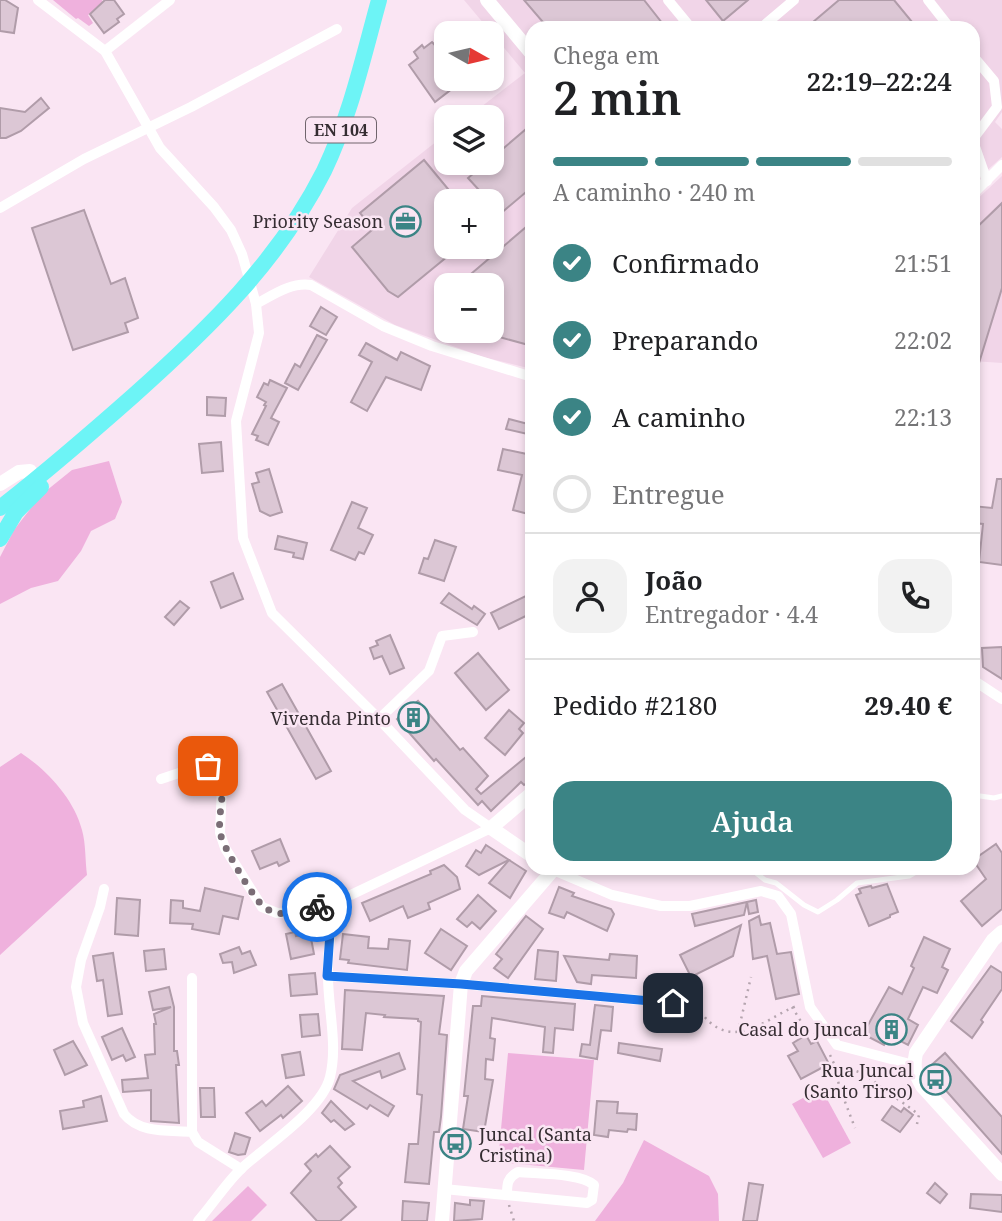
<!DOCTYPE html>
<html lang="pt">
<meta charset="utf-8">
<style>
body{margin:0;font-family:"Noto Serif",serif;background:#f2f2f2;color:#202124;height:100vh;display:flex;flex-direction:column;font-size:26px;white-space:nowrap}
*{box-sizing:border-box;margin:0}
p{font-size:23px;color:#757577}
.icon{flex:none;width:38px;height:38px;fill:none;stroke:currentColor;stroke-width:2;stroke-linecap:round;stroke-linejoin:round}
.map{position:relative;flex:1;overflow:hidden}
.panel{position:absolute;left:525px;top:21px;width:455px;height:854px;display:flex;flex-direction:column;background:#fff;border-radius:21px;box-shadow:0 4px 10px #0003}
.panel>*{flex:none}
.needle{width:46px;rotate:98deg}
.tools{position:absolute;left:434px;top:21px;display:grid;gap:14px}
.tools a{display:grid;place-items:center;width:70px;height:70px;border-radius:14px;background:#fff;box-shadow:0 4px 10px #0003;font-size:35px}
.pin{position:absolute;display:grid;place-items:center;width:60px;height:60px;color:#fff;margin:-30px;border-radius:14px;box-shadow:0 4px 10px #0006}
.courier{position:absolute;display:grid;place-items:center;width:70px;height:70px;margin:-35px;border:5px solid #1a73e8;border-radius:50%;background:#fff;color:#222;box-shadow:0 2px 9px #0007}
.headline em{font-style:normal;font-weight:600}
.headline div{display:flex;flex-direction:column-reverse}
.headline{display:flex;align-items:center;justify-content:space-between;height:119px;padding:0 28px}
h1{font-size:46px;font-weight:600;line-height:52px}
.bar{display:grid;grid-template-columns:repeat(4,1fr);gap:10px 7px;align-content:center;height:84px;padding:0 28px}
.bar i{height:9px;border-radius:5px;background:#e0e0e0}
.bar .current{background:#3b8485}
.bar p{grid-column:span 4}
.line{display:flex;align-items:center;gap:18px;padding:0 28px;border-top:2px solid #e0e0e0}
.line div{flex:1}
.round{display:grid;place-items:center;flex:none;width:74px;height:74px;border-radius:21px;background:#f2f2f2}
ol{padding:0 28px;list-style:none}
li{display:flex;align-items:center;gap:21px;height:77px}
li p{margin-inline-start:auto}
li .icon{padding:7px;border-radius:50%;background:#3b8485;color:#fff;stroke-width:4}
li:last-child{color:#757577}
li i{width:38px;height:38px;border:4px solid #e0e0e0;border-radius:50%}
.button{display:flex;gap:14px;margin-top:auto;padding:14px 28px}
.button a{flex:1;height:80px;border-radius:21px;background:#3b8485;color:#fff;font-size:28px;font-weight:600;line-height:80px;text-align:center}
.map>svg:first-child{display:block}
.built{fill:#f1d5e8;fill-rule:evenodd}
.green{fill:#efb1dd}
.building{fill:#dcc7d5;stroke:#b09ca9;stroke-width:2}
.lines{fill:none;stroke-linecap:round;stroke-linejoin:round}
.path{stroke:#b5a5af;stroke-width:2.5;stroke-dasharray:2 5;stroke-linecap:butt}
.lane{stroke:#fff;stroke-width:5}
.street{stroke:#fff;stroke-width:10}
.secondary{stroke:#fff;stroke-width:14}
.primary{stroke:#6df4f6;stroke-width:16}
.done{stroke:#7a6d76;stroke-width:7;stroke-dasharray:0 12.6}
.route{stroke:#1a73e8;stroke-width:9}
.labels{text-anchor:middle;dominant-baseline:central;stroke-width:5;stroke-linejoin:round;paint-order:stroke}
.shield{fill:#fae5f3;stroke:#70646c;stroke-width:2}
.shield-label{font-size:16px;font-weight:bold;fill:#352d32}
.poi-label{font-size:18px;fill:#352d32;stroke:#fae5f3;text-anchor:end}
</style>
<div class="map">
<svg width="1002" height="1221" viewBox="0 0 1002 1221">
<rect width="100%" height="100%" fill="#fae5f3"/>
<g class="built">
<path d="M 464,0 L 1002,0 L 1002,112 L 995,122 L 1002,129 L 1002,157 L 973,183 L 973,28 L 532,28 L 532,369 L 483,357 L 395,325 L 309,277 L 352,208 L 446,134 L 446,163 L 492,163 L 492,117 L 468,117 L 525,73 ZM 446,201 L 492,201 L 492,247 L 446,247 ZM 446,285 L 492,285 L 492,331 L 446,331 Z"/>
<polygon points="1002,176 1002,363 973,361 973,203"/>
</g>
<g class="green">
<polygon points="53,0 102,0 103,2 88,15 93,23 89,26 78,18 76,19"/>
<polygon points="109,461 122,502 115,519 91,531 81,551 58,581 31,588 0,604 0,557 14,530 41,495 72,470"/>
<path d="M 21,753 C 47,770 74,799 82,830 C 86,844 85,861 87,875 L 0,955 L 0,767 Z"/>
<polygon points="508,1053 594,1060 584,1170 498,1162"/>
<polygon points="821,1088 851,1143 823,1158 792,1104"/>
<polygon points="644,1140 709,1176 718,1194 719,1221 595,1221 623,1183"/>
<polygon points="248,1186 267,1205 251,1221 212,1221"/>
</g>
<g class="building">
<polygon points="0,0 5,0 18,8 14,33 0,31"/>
<polygon points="105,0 114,0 124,14 117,19 119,22 104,33 90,14"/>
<polygon points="524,0 644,0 666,28 548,28"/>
<polygon points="706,0 748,0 723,21"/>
<polygon points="839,0 894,0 917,28 806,28"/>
<polygon points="432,42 446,57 446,80 453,88 435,102 409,65 418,58 414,52 422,45 424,48"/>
<polygon points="41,98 49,108 21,131 6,138 0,138 0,108 25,112"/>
<polygon points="532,124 532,187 500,214 492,205 492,201 489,201 468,178 486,163 492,163 492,158"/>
<polygon points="424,160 458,201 446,201 446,247 459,247 398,297 388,291 352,247 373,229 360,213"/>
<polygon points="1002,203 1002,288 975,376 973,376 973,231"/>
<polygon points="84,210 111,284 125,278 138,318 125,323 128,332 73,350 32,228"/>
<polygon points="532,222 532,346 492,335 492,285 458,285"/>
<polygon points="321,307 337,317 326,335 310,326"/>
<polygon points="317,335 327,340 298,390 285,383 295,364 300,367"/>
<polygon points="366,343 397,360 401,352 430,366 421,390 386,377 367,411 351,402 372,362 359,355"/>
<polygon points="270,380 287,388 271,418 279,422 268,445 256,440 258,436 252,434 266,406 264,405 266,402 257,397 264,383 268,385"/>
<polygon points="207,397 226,398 225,416 207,415"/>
<polygon points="509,419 532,425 532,435 506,429"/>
<polygon points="221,442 223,471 202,473 199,444"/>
<polygon points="503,449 527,454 528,450 532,450 532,515 513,510 522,475 498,470"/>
<polygon points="269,469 282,512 270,516 260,511 252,484 259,482 256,473"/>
<polygon points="997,479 1002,479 1002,565 979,562 983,524 973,523 973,506 992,508"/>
<polygon points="352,502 367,508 358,528 373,535 364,554 359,552 355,560 331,550"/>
<polygon points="278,536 307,543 303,559 293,557 294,553 275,549"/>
<polygon points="435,540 456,547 444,581 419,573 424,558 428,559"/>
<polygon points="233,573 243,599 221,608 211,582"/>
<polygon points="449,593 472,609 474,606 485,614 477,625 441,603"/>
<polygon points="532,593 532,613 499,629 491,613"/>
<polygon points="180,601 189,608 174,625 165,617"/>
<polygon points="390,635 404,668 390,674 382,656 374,659 370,648 378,645 376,641"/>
<polygon points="1002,647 1002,679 983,667 982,648"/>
<polygon points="478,653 509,690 486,710 455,673"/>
<polygon points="282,684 331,771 316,779 267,692"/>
<polygon points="418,701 460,750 463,748 488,776 476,789 481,794 532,752 532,779 524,785 521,782 491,811 482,801 478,805 436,759 434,761 397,719"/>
<polygon points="509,710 524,723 519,729 523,733 505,755 485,738"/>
<polygon points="280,839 289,861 279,866 277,862 260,869 252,851"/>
<polygon points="996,844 1002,853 1002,909 982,926 961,901 986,879 973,860"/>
<polygon points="486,845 509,860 479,875 466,866 476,850 481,853"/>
<polygon points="509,860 526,871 510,898 489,883"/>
<polygon points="444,865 457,877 460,889 428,903 430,909 408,918 403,906 370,921 362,903 431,874 430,871"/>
<polygon points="887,884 898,912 890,915 890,917 869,926 856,895 861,893 859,889 862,888 871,886 872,888"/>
<polygon points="559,887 574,893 572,896 611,909 614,914 607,931 567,912 564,918 549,913"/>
<polygon points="205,888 243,897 238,919 223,916 219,934 192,929 193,924 170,923 171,900 183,901 183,908 200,911"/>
<polygon points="478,895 496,911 480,929 472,922 467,927 457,919"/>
<polygon points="117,898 140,900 138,936 115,934"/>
<polygon points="756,900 758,912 749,914 747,902 744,915 695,926 692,914"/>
<polygon points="526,916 543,929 508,978 494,968 502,959 496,954"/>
<polygon points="759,916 761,925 770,923 777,954 791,952 799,994 776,999 767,956 753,959 749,921"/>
<polygon points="741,925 733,956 691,977 680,955"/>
<polygon points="441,929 467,946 451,970 425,953"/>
<polygon points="295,932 296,936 310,933 314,954 291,959 286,934"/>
<polygon points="343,934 369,937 368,948 388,949 389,939 410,941 407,970 348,963 349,960 340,959"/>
<polygon points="924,937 950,949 942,967 948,970 937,993 923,987 908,1019 918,1025 908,1045 889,1035 884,1045 863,1034 889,987 902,994 914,968 911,966"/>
<polygon points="239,947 242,954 250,951 256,965 234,973 232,962 223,963 220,954"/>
<polygon points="164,949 166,969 146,971 144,951"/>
<polygon points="538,950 558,952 556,981 535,979"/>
<polygon points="113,953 122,1014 108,1016 103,980 97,981 93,956"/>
<polygon points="610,954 637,956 636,978 592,975 591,984 577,982 564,956 609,960"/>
<polygon points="991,966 1002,973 1002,989 981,1020 983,1022 972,1038 951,1021"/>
<polygon points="315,973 317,994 291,996 289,975"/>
<polygon points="169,987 174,1007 174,1051 177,1051 179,1065 176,1065 179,1123 151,1121 151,1090 123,1092 122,1080 148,1078 145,1055 155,1054 154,1024 156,1024 154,1014 171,1007 153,1010 149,992"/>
<polygon points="345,990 444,996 439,1034 447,1035 441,1117 439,1132 434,1132 429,1184 405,1182 409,1144 418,1144 422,1095 417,1094 421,1022 418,1021 418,1019 384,1017 385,1015 366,1013 362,1050 342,1049"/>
<polygon points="482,996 575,1004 573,1030 555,1028 553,1053 543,1052 545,1027 492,1018 490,1038 495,1039 493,1060 486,1059 485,1079 493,1080 484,1132 463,1129 468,1096 464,1096 473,1006 481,1006"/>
<polygon points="595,1005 613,1007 611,1031 601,1030 597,1059 580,1056 582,1044 590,1045"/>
<polygon points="318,1014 320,1035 302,1037 300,1015"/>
<polygon points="122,1028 135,1057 126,1061 123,1055 112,1060 102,1037"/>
<polygon points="806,1035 811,1044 817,1041 829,1064 801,1079 788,1056 798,1051 793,1043"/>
<polygon points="73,1041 87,1065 65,1075 54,1050"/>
<polygon points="619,1043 662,1049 660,1061 618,1053"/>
<polygon points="300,1052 304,1075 286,1078 282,1055"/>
<polygon points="399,1053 405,1069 382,1078 380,1071 353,1081 394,1106 388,1116 370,1105 367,1109 334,1089 340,1075"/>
<polygon points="945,1053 1002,1117 1002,1154 927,1069"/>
<polygon points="288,1086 302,1101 283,1118 281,1115 260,1131 246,1113 262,1101 266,1106"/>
<polygon points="200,1088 214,1088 215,1117 201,1117"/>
<polygon points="101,1096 107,1121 63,1129 60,1111 84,1107 83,1101"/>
<polygon points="331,1101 354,1124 345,1130 334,1120 331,1122 322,1113"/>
<polygon points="597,1101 618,1102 617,1113 637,1114 636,1130 628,1129 627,1132 609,1130 608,1137 594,1135"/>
<polygon points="892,1106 901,1112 904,1108 913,1115 900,1132 882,1120"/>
<polygon points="235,1133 250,1138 245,1154 238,1155 229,1152"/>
<polygon points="330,1146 350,1167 338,1178 342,1183 338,1187 356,1207 340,1221 317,1221 291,1193 311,1171 305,1164 316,1154 318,1157"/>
<polygon points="749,1183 763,1185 757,1221 743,1221"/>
<polygon points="935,1183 947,1194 940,1203 927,1193"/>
<polygon points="971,1194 1002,1195 1002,1212 970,1208"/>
<polygon points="470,1200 484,1201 482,1219 454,1221 455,1203 470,1205"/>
<polygon points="403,1201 429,1203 427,1221 402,1221"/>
</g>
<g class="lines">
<g class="path">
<path d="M 682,1006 L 697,1007 C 702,1013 706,1020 712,1024 C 741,1047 772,1014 799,1005"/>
<polyline points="792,1007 805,1028 815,1033"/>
<polyline points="738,1032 751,977"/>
<path d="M 830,1055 L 836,1068 C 859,1069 865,1074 882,1088 C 894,1097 907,1105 919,1115 L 917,1124"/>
<polyline points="836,1068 839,1086 855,1128"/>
<polyline points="509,1205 514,1221"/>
</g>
<g class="lane">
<polyline points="973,795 994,798 1002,796"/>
<polyline points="750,868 765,880 776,883 804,905 818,912 837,900 857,883 909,876 923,868"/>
</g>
<g class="street">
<polyline points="38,0 105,51 160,148 214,207 231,230 242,254 256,304 259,333 236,421 243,538 272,613 377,717 465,810 491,828 336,902 299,912 277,913 262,907 225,848 220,833 222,785 217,774 208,766 200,766 161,779"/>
<polyline points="668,0 691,28"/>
<polyline points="928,0 950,28"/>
<polyline points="761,28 794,0"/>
<polyline points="105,51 170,0"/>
<polyline points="973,56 994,81 997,107 973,139"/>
<polyline points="973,141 987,181"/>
<polyline points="973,194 1002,165"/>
<polyline points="0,208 84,159 191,107 337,29"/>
<path d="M 256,304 C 273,295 291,282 311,285 L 383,326 L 432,346 L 532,377"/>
<polyline points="973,680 1002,699"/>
<polyline points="379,719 429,671 442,636 473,632"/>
<polyline points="553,870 612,895 661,906 690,906 761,891 778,896 791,914 810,1007 837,1045 914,1065"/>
<path d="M 104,889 L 100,907 L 81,960 L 76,987 L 83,1023 L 124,1114 C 140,1134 169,1130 192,1132"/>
<polyline points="328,976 461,984 673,1003"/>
<polyline points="192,978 192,1132 198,1142 241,1169"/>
<path d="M 444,1189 L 587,1203 L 592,1200 L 594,1185 C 581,1173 537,1174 518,1172 C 507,1178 507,1184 507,1195"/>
<path d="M 198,1221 C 213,1204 226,1183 242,1168 C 267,1145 322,1110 330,1077 C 338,1045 328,1009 328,976 C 327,951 331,927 336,902"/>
</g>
<g class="secondary">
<polyline points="487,0 532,54"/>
<polyline points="0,484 19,472 30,471"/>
<polyline points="532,793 491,828 532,856"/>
<path d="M 1002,932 L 993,940 L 916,1053 C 913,1067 915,1074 922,1086 L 1002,1174"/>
<polyline points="442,1221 461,984 466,971 553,870 550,868"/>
</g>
<g class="primary">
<path d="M 0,508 C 46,472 90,434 133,396 C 208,329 278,262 324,171 C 350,117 363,58 379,0"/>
<polyline points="0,539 16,512 41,487"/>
</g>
</g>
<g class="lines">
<path class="done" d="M 208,766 C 232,785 217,806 220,832 C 221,844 255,901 264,907 C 267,909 270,911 274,912 C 287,917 304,910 317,907"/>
<polyline class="route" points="317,907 336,902 330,932 327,976 461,984 673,1003"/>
</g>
<defs>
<symbol id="office-ring" viewBox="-11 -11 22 22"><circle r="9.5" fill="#fae5f3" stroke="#3b8485" stroke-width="1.5"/><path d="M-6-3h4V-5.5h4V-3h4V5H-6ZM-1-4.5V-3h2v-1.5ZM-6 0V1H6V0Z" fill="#3b8485"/></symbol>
<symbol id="building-ring" viewBox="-11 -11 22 22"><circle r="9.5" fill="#fae5f3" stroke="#3b8485" stroke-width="1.5"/><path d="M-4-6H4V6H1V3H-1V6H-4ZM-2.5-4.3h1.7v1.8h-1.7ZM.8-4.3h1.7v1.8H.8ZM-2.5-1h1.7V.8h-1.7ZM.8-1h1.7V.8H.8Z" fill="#3b8485"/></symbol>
<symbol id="bus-ring" viewBox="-11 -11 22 22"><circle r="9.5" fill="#fae5f3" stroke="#3b8485" stroke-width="1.5"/><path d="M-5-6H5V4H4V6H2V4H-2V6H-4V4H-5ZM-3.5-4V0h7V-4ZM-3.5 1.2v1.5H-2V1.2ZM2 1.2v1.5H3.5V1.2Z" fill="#3b8485"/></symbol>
</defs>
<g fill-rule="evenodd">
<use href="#office-ring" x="388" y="204" width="35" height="35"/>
<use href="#building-ring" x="396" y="700" width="35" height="35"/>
<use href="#building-ring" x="874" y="1012" width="35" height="35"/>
<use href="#bus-ring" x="918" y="1062" width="35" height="35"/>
<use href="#bus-ring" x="438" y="1126" width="35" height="35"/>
</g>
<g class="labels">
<rect class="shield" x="306" y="117.5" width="70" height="25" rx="5"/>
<g class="shield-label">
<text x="341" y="130">EN 104</text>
</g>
<g class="poi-label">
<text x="383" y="221">Priority Season</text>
<text x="391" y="718">Vivenda Pinto</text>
<text x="868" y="1029">Casal do Juncal</text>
<text x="913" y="1070">Rua Juncal<tspan x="913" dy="21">(Santo Tirso)</tspan></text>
<text x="479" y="1134" text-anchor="start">Juncal (Santa<tspan x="479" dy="21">Cristina)</tspan></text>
</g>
</g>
</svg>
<div class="tools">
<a><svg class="needle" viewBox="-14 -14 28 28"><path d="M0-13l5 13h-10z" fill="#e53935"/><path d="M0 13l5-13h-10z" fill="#757577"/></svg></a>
<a><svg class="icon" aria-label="layers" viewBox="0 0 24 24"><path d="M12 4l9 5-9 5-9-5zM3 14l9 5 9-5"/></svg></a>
<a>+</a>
<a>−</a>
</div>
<div class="pin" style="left:208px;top:766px;background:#ea580c"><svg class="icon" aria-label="bag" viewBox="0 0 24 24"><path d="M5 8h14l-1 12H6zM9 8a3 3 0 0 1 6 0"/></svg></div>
<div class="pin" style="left:673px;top:1003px;background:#1f2937"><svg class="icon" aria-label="home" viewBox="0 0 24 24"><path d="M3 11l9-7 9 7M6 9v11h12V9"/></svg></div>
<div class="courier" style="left:317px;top:907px"><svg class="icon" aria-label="bike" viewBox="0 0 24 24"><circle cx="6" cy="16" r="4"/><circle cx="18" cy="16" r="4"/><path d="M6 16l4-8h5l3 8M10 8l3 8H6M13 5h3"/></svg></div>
<section class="panel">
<div class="headline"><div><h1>2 min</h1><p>Chega em</p></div><em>22:19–22:24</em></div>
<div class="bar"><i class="current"></i><i class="current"></i><i class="current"></i><i></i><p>A caminho · 240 m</p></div>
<ol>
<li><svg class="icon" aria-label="check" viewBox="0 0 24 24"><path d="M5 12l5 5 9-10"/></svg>Confirmado<p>21:51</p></li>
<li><svg class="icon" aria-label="check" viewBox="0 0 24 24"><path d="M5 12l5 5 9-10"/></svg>Preparando<p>22:02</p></li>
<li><svg class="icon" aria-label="check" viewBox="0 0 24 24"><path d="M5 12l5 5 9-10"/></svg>A caminho<p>22:13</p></li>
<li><i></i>Entregue</li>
</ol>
<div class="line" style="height:126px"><a class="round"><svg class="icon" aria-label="person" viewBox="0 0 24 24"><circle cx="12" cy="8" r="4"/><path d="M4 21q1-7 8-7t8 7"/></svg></a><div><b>João</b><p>Entregador · 4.4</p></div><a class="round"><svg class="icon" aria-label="phone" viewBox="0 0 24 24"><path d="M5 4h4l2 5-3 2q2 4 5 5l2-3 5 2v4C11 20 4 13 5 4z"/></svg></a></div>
<div class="line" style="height:91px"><div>Pedido #2180</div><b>29.40 €</b></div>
<div class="button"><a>Ajuda</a></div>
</section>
</div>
